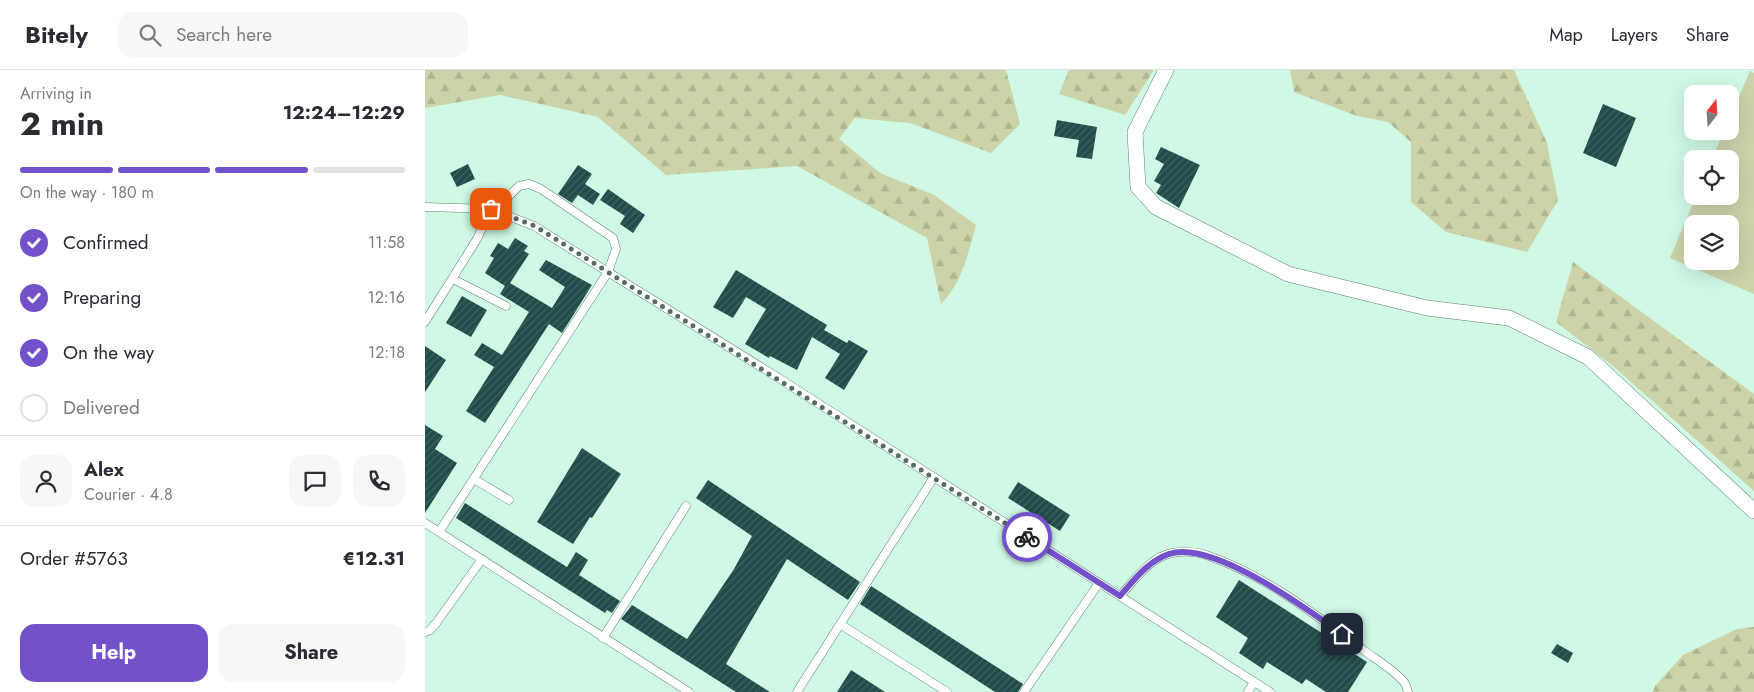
<!DOCTYPE html>
<meta charset="utf-8">
<style>
body{margin:0;font-family:Jost,sans-serif;background:#f7f7f7;color:#2b2b33;height:100vh;display:flex;flex-direction:column;font-size:19px;white-space:nowrap}
*{box-sizing:border-box;margin:0}
p{font-size:16px;color:#7c7c81}
.icon{flex:none;width:28px;height:28px;fill:none;stroke:currentColor;stroke-width:2;stroke-linecap:round;stroke-linejoin:round}
.map{position:relative;flex:1;overflow:hidden}
.drawer{display:flex;flex-direction:column;background:#fff;width:425px}
.drawer>*{flex:none}
.needle{width:32px;rotate:17deg}
.tools{position:absolute;left:1259px;top:15px;display:grid;gap:10px}
.tools a{display:grid;place-items:center;width:55px;height:55px;border-radius:10px;background:#fff;box-shadow:0 5px 20px #0002;font-size:25px}
.pin{position:absolute;display:grid;place-items:center;width:42px;height:42px;color:#fff;margin:-21px;border-radius:10px;box-shadow:0 2px 8px #0006}
.courier{position:absolute;display:grid;place-items:center;width:50px;height:50px;margin:-25px;border:4px solid #7351cb;border-radius:50%;background:#fff;color:#222;box-shadow:0 1px 6px #0007}
.summary em{font-style:normal;font-weight:700}
.summary div{display:flex;flex-direction:column-reverse}
.summary{display:flex;align-items:center;justify-content:space-between;height:85px;padding:0 20px}
h1{font-size:32px;font-weight:700;line-height:38px}
.bar{display:grid;grid-template-columns:repeat(4,1fr);gap:8px 5px;align-content:center;height:60px;padding:0 20px}
.bar i{height:6px;border-radius:4px;background:#e1e1e2}
.bar .on{background:#7351cb}
.bar p{grid-column:span 4}
.line{display:flex;align-items:center;gap:12px;padding:0 20px;border-top:1px solid #e1e1e2}
.line div{flex:1}
.round{display:grid;place-items:center;flex:none;width:52px;height:52px;border-radius:15px;background:#f7f7f7}
ol{padding:0 20px;list-style:none}
li{display:flex;align-items:center;gap:15px;height:55px}
li p{margin-inline-start:auto}
li .icon{padding:5px;border-radius:50%;background:#7351cb;color:#fff;stroke-width:4}
li:last-child{color:#7c7c81}
li i{width:28px;height:28px;border:2px solid #e1e1e2;border-radius:50%}
.action{display:flex;gap:10px;margin-top:auto;padding:10px 20px}
.action a{flex:1;height:58px;border-radius:15px;background:#7351cb;color:#fff;font-size:20px;font-weight:700;line-height:58px;text-align:center}
.action a+a{background:#f7f7f7;color:#2b2b33}
header{display:flex;align-items:center;gap:30px;box-sizing:border-box;height:70px;padding:0 25px;background:#fff;border-bottom:1px solid #e1e1e2}
header strong{font-size:24px}
nav{display:flex;gap:28px;margin-inline-start:auto;font-size:18px}
.search{width:350px;height:45px;background:#f7f7f7;display:flex;align-items:center;gap:12px;box-sizing:border-box;padding:0 18px;border-radius:15px;color:#7c7c81;font-size:19px}
main{display:flex;flex:1;min-height:0}
.map>svg:first-child{display:block}
.forest{fill:url(#forest-firs)}
.garden{fill:#ccd3a9;fill-rule:evenodd}
.building{fill:url(#building-hatch)}
.lines{fill:none;stroke-linecap:round;stroke-linejoin:round}
.lane-casing{stroke:#5e8373;stroke-width:9}
.street-casing{stroke:#5e8373;stroke-width:16}
.lane{stroke:#fff;stroke-width:8}
.street{stroke:#fff;stroke-width:15}
.done{stroke:#556d62;stroke-width:5;stroke-dasharray:0 9}
.route{stroke:#7351cb;stroke-width:6}
</style>
<header>
<strong>Bitely</strong>
<div class="search"><svg class="icon" aria-label="search" viewBox="0 0 24 24"><circle cx="10" cy="10" r="6"/><path d="M15 15l6 6"/></svg>Search here</div>
<nav><a>Map</a><a>Layers</a><a>Share</a></nav>
</header>
<main>
<section class="drawer">
<div class="summary"><div><h1>2 min</h1><p>Arriving in</p></div><em>12:24–12:29</em></div>
<div class="bar"><i class="on"></i><i class="on"></i><i class="on"></i><i></i><p>On the way · 180 m</p></div>
<ol>
<li><svg class="icon" aria-label="check" viewBox="0 0 24 24"><path d="M5 12l5 5 9-10"/></svg>Confirmed<p>11:58</p></li>
<li><svg class="icon" aria-label="check" viewBox="0 0 24 24"><path d="M5 12l5 5 9-10"/></svg>Preparing<p>12:16</p></li>
<li><svg class="icon" aria-label="check" viewBox="0 0 24 24"><path d="M5 12l5 5 9-10"/></svg>On the way<p>12:18</p></li>
<li><i></i>Delivered</li>
</ol>
<div class="line" style="height:90px"><a class="round"><svg class="icon" aria-label="person" viewBox="0 0 24 24"><circle cx="12" cy="8" r="4"/><path d="M4 21q1-7 8-7t8 7"/></svg></a><div><b>Alex</b><p>Courier · 4.8</p></div><a class="round"><svg class="icon" aria-label="chat" viewBox="0 0 24 24"><path d="M4 5h16v11H9l-5 4z"/></svg></a><a class="round"><svg class="icon" aria-label="phone" viewBox="0 0 24 24"><path d="M5 4h4l2 5-3 2q2 4 5 5l2-3 5 2v4C11 20 4 13 5 4z"/></svg></a></div>
<div class="line" style="height:65px"><div>Order #5763</div><b>€12.31</b></div>
<div class="action"><a>Help</a><a>Share</a></div>
</section>
<div class="map">
<svg width="1329" height="622" viewBox="0 0 1329 622">
<defs>
<pattern id="forest-firs" width="22" height="20" patternUnits="userSpaceOnUse" patternTransform="scale(1.25)"><rect width="22" height="20" fill="#ccd3a9"/><path d="M5 1l3.5 6h-7zM16 11l3.5 6h-7z" fill="#aeb591"/></pattern>
<pattern id="building-hatch" width="6" height="6" patternUnits="userSpaceOnUse" patternTransform="scale(1.25)"><rect width="6" height="6" fill="#214c4a"/><path d="M-1 1l2-2M0 6l6-6M5 7l2-2" fill="none" stroke="#3f6361"/></pattern>
</defs>
<rect width="100%" height="100%" fill="#cff8e5"/>
<g class="forest">
<path d="M 0,0 L 581,0 L 595,54 L 566,83 L 485,53 L 430,48 L 414,69 L 455,103 L 509,125 L 551,155 C 544,181 536,215 516,234 L 502,168 L 372,96 L 241,105 L 173,47 L 75,25 L 0,38 Z"/>
<polygon points="644,0 729,0 700,45 634,24"/>
<polygon points="865,0 1089,0 1122,73 1133,130 1102,182 1021,162 986,132 986,72 963,52 932,46 869,22"/>
<polygon points="1148,192 1329,324 1329,421 1188,296 1131,252"/>
<polygon points="1329,557 1329,622 1228,622 1230,616 1258,585 1312,559"/>
</g>
<path class="garden" d="M 1325,1 L 1329,3 L 1329,224 L 1245,188 L 1271,126 L 1305,126 L 1305,89 L 1287,89 L 1299,61 L 1305,61 L 1305,47 ZM 1268,154 L 1305,154 L 1305,191 L 1268,191 Z"/>
<g class="building">
<polygon points="1178,34 1211,48 1191,97 1158,83"/>
<polygon points="632,50 672,57 667,89 651,87 654,70 629,66"/>
<polygon points="736,77 775,95 754,138 731,123 736,115 729,111 739,94 730,89"/>
<polygon points="43,94 50,109 32,117 25,103"/>
<polygon points="153,95 167,104 160,114 175,124 168,135 153,125 147,133 133,124"/>
<polygon points="183,119 220,145 208,163 195,154 200,146 175,130"/>
<polygon points="90,168 103,176 99,181 104,184 85,213 127,238 140,217 114,200 121,190 167,215 137,263 124,254 60,353 41,341 69,297 49,285 57,273 77,285 104,242 75,224 80,216 60,203 69,188 65,186 73,173 83,179"/>
<polygon points="311,200 402,255 399,260 422,273 424,270 443,281 419,320 400,308 415,284 387,267 372,300 345,286 344,288 320,274 341,239 321,227 308,248 288,237"/>
<polygon points="37,226 62,240 46,267 21,253"/>
<polygon points="0,276 21,290 0,322"/>
<polygon points="0,355 18,366 10,379 32,393 0,443"/>
<polygon points="157,378 196,404 167,448 165,447 148,474 112,452"/>
<polygon points="283,410 435,512 423,530 362,489 301,594 345,622 311,622 196,549 207,535 262,569 309,499 327,466 271,428"/>
<polygon points="593,412 645,445 635,461 583,428"/>
<polygon points="40,433 142,497 151,482 163,490 154,505 195,531 187,543 182,540 180,543 31,448"/>
<polygon points="814,510 942,592 923,622 901,622 881,609 877,614 842,592 838,599 814,583 823,568 791,547"/>
<polygon points="446,516 598,614 593,622 570,622 435,534"/>
<polygon points="1132,574 1148,583 1143,593 1126,583"/>
<polygon points="426,600 460,622 412,622"/>
</g>
<g class="lines">
<defs>
<g id="lane">
<polyline points="0,137 66,139 109,156 352,307 845,622"/>
<polyline points="28,209 81,236"/>
<polyline points="0,252 52,169 66,139 83,127 94,116 104,114 116,119 188,168 191,179 183,202 14,462"/>
<polyline points="49,409 84,430"/>
<polyline points="0,453 264,622"/>
<path d="M 695,526 C 709,511 725,487 747,483 C 759,481 773,482 784,486 C 841,506 889,544 937,579 C 950,589 968,599 979,612 C 981,614 982,619 983,622"/>
<polyline points="415,554 522,622"/>
<polyline points="0,562 5,560 12,552 57,489"/>
<polyline points="178,568 261,436"/>
<polyline points="372,622 509,407"/>
<polyline points="599,622 674,513"/>
<polyline points="823,622 829,612"/>
</g>
<polyline id="street" points="741,0 710,62 713,117 731,137 863,204 1002,238 1084,248 1163,287 1329,441"/>
</defs>
<use href="#lane" class="lane-casing"/>
<use href="#street" class="street-casing"/>
<use href="#lane" class="lane"/>
<use href="#street" class="street"/>
</g>
<g class="lines">
<polyline class="done" points="66,139 110,156 602,467"/>
<path class="route" d="M 602,467 L 695,526 C 709,510 723,491 744,484 C 787,469 882,539 917,564"/>
</g>
</svg>
<div class="tools">
<a><svg class="needle" viewBox="-14 -14 28 28"><path d="M0-13l5 13h-10z" fill="#e53935"/><path d="M0 13l5-13h-10z" fill="#7c7c81"/></svg></a>
<a><svg class="icon" aria-label="locate" viewBox="0 0 24 24"><circle cx="12" cy="12" r="6"/><path d="M12 2v4M12 18v4M2 12h4M18 12h4"/></svg></a>
<a><svg class="icon" aria-label="layers" viewBox="0 0 24 24"><path d="M12 4l9 5-9 5-9-5zM3 14l9 5 9-5"/></svg></a>
</div>
<div class="pin" style="left:66px;top:139px;background:#ea580c"><svg class="icon" aria-label="bag" viewBox="0 0 24 24"><path d="M5 8h14l-1 12H6zM9 8a3 3 0 0 1 6 0"/></svg></div>
<div class="pin" style="left:917px;top:564px;background:#1f2937"><svg class="icon" aria-label="home" viewBox="0 0 24 24"><path d="M3 11l9-7 9 7M6 9v11h12V9"/></svg></div>
<div class="courier" style="left:602px;top:467px"><svg class="icon" aria-label="bike" viewBox="0 0 24 24"><circle cx="6" cy="16" r="4"/><circle cx="18" cy="16" r="4"/><path d="M6 16l4-8h5l3 8M10 8l3 8H6M13 5h3"/></svg></div>
</div>
</main>
